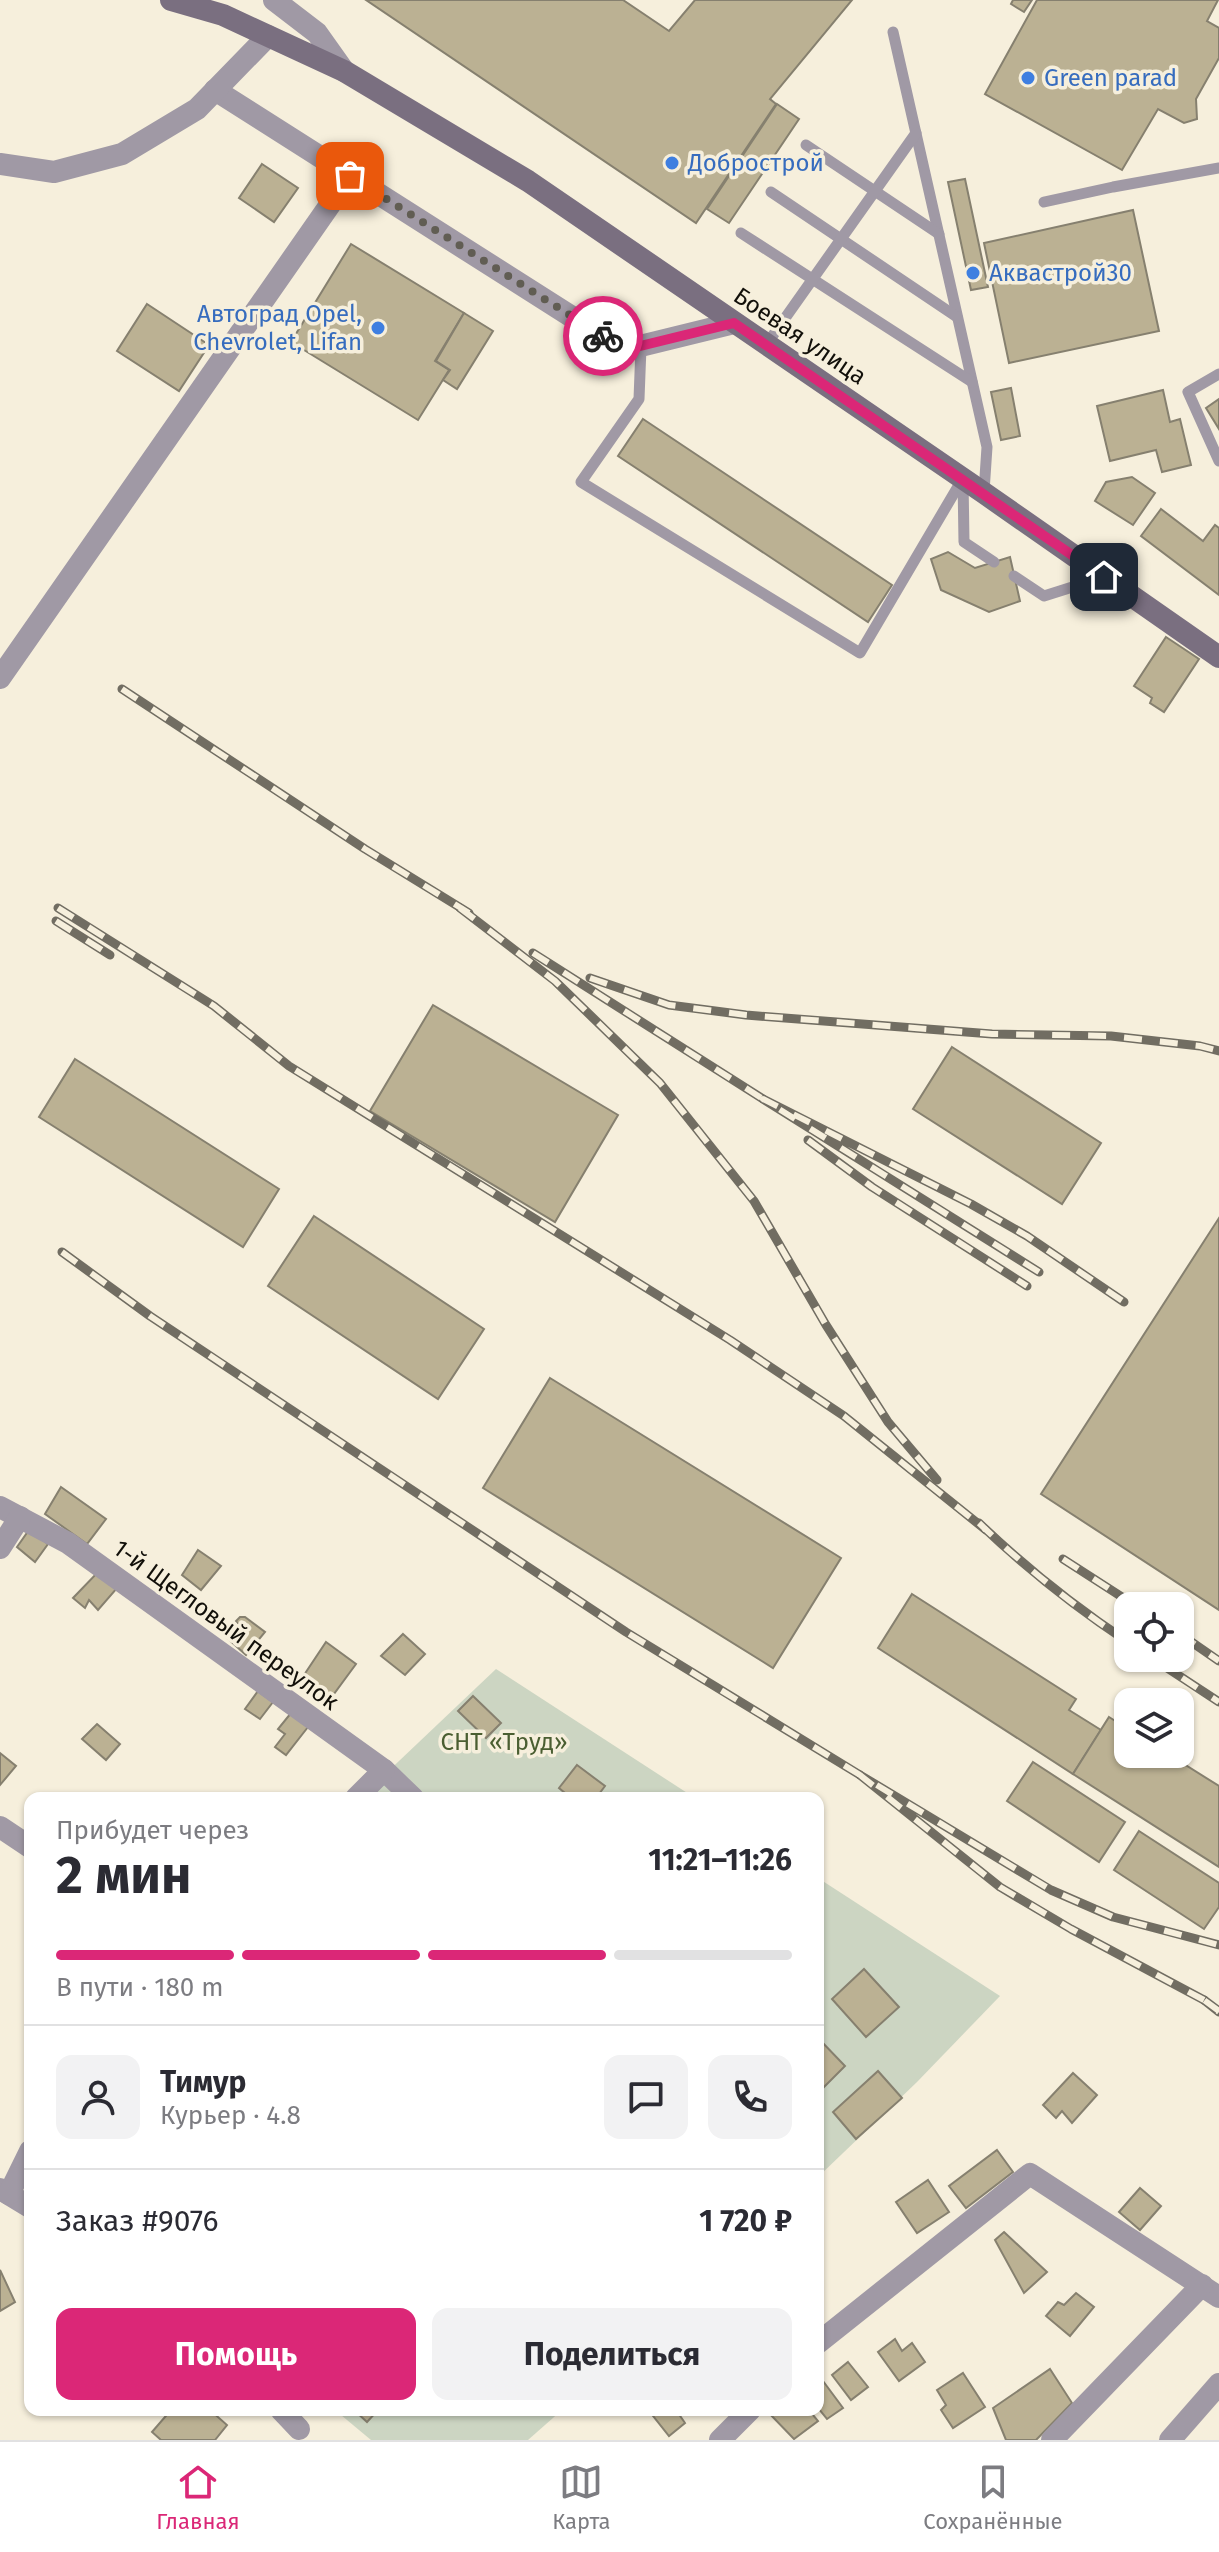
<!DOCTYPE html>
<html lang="ru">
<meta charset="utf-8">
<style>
body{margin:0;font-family:"Fira Sans",sans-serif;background:#f2f2f3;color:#2b2b33;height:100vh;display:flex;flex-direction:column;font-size:30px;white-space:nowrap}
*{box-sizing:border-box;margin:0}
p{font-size:26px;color:#7c7c81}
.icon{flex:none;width:44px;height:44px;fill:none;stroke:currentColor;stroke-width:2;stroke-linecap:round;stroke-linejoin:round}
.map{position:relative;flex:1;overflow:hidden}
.drawer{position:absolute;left:24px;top:1792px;width:800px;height:624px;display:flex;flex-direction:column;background:#fff;border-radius:16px;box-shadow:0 2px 6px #0004}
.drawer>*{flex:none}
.controls{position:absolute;left:1114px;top:1592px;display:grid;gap:16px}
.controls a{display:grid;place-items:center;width:80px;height:80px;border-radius:16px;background:#fff;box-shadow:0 2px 6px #0004;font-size:40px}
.pin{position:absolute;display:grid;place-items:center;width:68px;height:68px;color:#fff;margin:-34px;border-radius:16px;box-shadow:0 4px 12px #0006}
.courier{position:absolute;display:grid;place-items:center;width:80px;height:80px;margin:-40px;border:6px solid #db2777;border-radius:50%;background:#fff;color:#222;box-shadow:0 2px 10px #0007}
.summary em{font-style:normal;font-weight:700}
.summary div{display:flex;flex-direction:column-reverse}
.summary{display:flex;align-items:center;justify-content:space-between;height:136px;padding:0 32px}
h1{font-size:52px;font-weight:700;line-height:60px}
.bar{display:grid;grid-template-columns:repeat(4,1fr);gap:12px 8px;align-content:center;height:96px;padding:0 32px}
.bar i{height:10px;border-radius:6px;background:#e1e1e2}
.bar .selected{background:#db2777}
.bar p{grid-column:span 4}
.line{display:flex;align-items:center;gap:20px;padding:0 32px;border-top:2px solid #e1e1e2}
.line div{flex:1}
.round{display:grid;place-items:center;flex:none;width:84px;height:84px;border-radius:16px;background:#f2f2f3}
.primary-button{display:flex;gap:16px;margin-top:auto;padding:16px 32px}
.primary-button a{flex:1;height:92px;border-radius:16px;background:#db2777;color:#fff;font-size:32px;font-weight:700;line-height:92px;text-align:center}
.primary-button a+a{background:#f2f2f3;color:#2b2b33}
.tab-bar{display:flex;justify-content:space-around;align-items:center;height:112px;border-top:2px solid #e1e1e2;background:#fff;font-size:22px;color:#7c7c81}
.tab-bar a{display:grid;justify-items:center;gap:4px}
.tab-bar .selected{color:#db2777}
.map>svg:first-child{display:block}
.green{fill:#ccd5c2}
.building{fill:#bbb193;stroke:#86806f;stroke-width:2}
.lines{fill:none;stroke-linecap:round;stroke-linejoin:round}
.service{stroke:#a099a5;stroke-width:11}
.minor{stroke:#a099a5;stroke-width:22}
.tertiary{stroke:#a099a5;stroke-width:22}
.secondary{stroke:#7a6f80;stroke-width:22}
.rail-casing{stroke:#716d62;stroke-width:9}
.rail{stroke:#f6efdc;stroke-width:6;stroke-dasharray:18;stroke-linecap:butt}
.done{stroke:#615d53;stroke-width:8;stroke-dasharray:0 14.4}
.route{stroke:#db2777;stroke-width:10}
.shop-dot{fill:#3f7fe0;stroke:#f6efdc;stroke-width:3}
.labels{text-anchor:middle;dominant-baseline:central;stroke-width:7;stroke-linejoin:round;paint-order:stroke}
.shop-label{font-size:24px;fill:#366cbe;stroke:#f6efdc;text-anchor:start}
.street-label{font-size:24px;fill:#110f09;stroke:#f6efdc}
.park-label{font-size:24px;fill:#4a5e31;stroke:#f6efdc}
</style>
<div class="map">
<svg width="1219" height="2440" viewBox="0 0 1219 2440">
<rect width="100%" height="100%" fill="#f6efdc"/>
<g class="green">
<polygon points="496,1669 695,1798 360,1798"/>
<polygon points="818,1878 1000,1996 917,2082 818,2177"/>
<polygon points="335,2410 562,2410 528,2440 371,2440"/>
</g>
<g class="building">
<polygon points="366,0 623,0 669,31 695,0 852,0 770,99 776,104 696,223"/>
<polygon points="1013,0 1032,0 1024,12 1011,4"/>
<polygon points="1037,0 1218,0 1207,21 1219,28 1219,58 1196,99 1197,119 1184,123 1158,109 1122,170 985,94"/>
<polygon points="777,104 799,119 729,223 707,209"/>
<polygon points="262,164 298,188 274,222 239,198"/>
<polygon points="965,179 988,287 971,290 948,182"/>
<polygon points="1133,210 1159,331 1009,363 984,243"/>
<polygon points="351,244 464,313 435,361 449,370 418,420 291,342"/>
<polygon points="147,304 209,345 179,391 117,351"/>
<polygon points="464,313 493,331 457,389 443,380 450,370 436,361"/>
<polygon points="1011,388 1020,436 1001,440 991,392"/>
<polygon points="1163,390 1170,422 1180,419 1191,465 1162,472 1156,450 1110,461 1097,406"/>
<polygon points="1219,399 1219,429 1206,408"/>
<polygon points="643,419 892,585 868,622 618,456"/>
<polygon points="1132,477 1155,493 1133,525 1095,501 1106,482"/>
<polygon points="1161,509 1203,541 1215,525 1219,528 1219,595 1141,536"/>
<polygon points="948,552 975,568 1010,557 1020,601 989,612 941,590 931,559"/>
<polygon points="1166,637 1199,659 1164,712 1150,703 1152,698 1134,686"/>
<polygon points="433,1005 618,1115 555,1222 370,1111"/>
<polygon points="952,1047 1101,1143 1062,1204 913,1109"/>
<polygon points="75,1059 279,1189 243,1247 39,1117"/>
<polygon points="314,1216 484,1329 438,1399 268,1286"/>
<polygon points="1219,1218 1219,1610 1041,1494"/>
<polygon points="550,1378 841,1558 773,1668 483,1488"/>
<polygon points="61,1487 106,1519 87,1544 45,1514"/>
<polygon points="29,1530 48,1544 35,1562 17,1547"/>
<polygon points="198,1550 221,1566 201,1590 182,1575"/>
<polygon points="98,1572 118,1587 98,1610 89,1600 85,1608 73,1598"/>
<polygon points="912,1594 1076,1699 1069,1710 1101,1730 1073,1774 878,1648"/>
<polygon points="240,1617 245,1617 265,1632 246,1655 225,1636 228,1632 235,1635 241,1628 236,1621"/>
<polygon points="403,1634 425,1654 405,1675 381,1656"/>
<polygon points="326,1642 356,1664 328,1702 300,1681"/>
<polygon points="258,1691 273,1702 260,1719 245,1709"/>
<polygon points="473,1696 501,1723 486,1738 458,1711"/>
<polygon points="291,1713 308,1727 286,1755 275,1747 285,1734 278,1729"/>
<polygon points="1109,1717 1128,1729 1128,1754 1168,1754 1219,1786 1219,1867 1073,1774"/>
<polygon points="97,1724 120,1744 106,1760 82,1739"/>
<polygon points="0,1753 16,1766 0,1785"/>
<polygon points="1033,1762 1125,1822 1099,1862 1007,1801"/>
<polygon points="577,1765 605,1786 596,1798 571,1798 559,1788"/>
<polygon points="1139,1831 1219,1883 1219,1907 1204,1929 1114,1870"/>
<polygon points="864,1969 899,2007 866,2037 832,1999"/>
<polygon points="819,2039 845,2066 818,2093 818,2040"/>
<polygon points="878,2071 902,2098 856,2139 833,2112"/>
<polygon points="1073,2073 1097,2095 1072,2123 1062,2111 1056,2118 1043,2105"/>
<polygon points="997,2150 1013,2172 966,2208 949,2186"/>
<polygon points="928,2180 949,2212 917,2233 896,2202"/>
<polygon points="1140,2188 1161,2206 1140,2230 1119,2212"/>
<polygon points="1004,2232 1047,2272 1024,2293 995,2240"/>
<polygon points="0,2270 15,2302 0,2311"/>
<polygon points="1076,2293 1094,2307 1070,2336 1046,2316 1058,2302 1064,2305"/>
<polygon points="895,2339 902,2351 912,2343 925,2362 899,2381 878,2352"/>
<polygon points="848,2362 868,2387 851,2400 832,2375"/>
<polygon points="1050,2369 1072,2403 1036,2440 1006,2440 993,2408"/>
<polygon points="963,2373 985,2407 953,2428 941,2410 946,2405 937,2390"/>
<polygon points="823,2381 843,2408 827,2419 818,2408 818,2385"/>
<polygon points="171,2410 210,2410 227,2425 215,2440 161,2440 152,2432"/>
<polygon points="354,2410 378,2410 367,2422"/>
<polygon points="652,2410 676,2410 685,2423 669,2436 650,2412"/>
<polygon points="766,2410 809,2410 818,2421 794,2439"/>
</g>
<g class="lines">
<g class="service">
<polyline points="893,32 987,447 984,492"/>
<polyline points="806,145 939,234"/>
<polyline points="771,192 957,317"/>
<polyline points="1044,202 1113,187 1219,168"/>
<polyline points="741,233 972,382"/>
<polyline points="766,345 916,133"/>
<polyline points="641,347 639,399 581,482 860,653 963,478"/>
<polyline points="1219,374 1188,392 1219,461"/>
<polyline points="963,479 964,542 994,562"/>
<polyline points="1014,576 1044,596 1104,577"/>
</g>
<g class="minor">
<polyline points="215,90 624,350 734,323"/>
<polyline points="0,678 350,176"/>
<polyline points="0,1507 68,1543 384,1770 413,1798"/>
<polyline points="0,1548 20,1517"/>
<polyline points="356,1798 384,1770"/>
<polyline points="0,1827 30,1847"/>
<polyline points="0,2189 30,2207"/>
<polyline points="9,2194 30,2151"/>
<polyline points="818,2343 1030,2174 1219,2297"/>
<polyline points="281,2410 299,2429"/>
<polyline points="720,2440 750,2410"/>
<polyline points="1052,2440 1202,2285"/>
<polyline points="1170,2440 1219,2384"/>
</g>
<g class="tertiary">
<polyline points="274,0 317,33 344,71"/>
<polyline points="0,164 54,172 122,154 197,109 268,36"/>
</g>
<polyline class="secondary" points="171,0 223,15 344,71 528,181 984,493 1219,657"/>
<defs>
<g id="rail">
<polyline points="122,689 365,849 469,913"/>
<polyline points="58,908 214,1006 289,1066 730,1340 844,1416 986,1530"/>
<polyline points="460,908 555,981 660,1083 754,1201 826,1325 888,1422 937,1480"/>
<polyline points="56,921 110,955"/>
<polyline points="533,953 763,1099"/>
<polyline points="590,978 669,1005 746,1015 992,1034 1111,1036 1200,1046 1219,1051"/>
<polyline points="808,1140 872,1187 1027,1286"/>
<polyline points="62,1252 150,1316 626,1632 860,1775"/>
<polyline points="1039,1272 763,1099 971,1204 1027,1236 1124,1302"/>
<path d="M 979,1523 C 1025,1567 1075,1607 1128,1642"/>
<polyline points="1063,1559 1136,1606"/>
<polyline points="1180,1634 1219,1661"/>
<polyline points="1152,1658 1219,1702"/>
<polyline points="1204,2000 1071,1929 1000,1887 860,1775 1051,1890 1113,1917 1219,1945"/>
<polyline points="1219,2011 1204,2000 1219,2012"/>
</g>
</defs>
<use href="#rail" class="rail-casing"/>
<use href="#rail" class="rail"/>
</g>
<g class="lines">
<polyline class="done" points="350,176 603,336"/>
<polyline class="route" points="603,336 624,350 734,323 1104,577"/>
</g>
<g class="shop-dot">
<circle cx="1028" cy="78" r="8"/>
<circle cx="672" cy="163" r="8"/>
<circle cx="973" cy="273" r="8"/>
<circle cx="378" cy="328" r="8"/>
</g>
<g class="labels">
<g class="shop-label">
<text x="1044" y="78">Green parad</text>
<text x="688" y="163">Добрострой</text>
<text x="989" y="273">Аквастрой30</text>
<text x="362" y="314" text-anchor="end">Автоград Opel,<tspan x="362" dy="28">Chevrolet, Lifan</tspan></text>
</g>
<g class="street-label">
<text transform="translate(800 336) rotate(34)">Боевая улица</text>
<text transform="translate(226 1625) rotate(36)">1-й Щегловый переулок</text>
</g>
<g class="park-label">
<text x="504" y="1742">СНТ «Труд»</text>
</g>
</g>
</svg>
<div class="controls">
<a><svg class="icon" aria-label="locate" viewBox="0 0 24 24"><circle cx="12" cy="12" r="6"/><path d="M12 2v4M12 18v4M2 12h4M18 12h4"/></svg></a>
<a><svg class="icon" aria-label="layers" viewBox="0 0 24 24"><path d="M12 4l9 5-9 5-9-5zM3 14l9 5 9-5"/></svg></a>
</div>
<div class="pin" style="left:350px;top:176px;background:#ea580c"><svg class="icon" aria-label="bag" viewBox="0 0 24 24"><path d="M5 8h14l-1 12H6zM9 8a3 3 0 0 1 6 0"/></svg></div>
<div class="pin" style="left:1104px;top:577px;background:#1f2937"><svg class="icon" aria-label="home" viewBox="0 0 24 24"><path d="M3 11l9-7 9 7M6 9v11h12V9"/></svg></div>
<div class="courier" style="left:603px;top:336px"><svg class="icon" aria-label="bike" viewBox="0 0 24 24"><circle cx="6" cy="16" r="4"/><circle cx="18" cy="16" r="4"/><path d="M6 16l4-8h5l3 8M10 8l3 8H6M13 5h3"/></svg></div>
<section class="drawer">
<div class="summary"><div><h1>2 мин</h1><p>Прибудет через</p></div><em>11:21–11:26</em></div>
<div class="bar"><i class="selected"></i><i class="selected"></i><i class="selected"></i><i></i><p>В пути · 180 m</p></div>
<div class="line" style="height:144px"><a class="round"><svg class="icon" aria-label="person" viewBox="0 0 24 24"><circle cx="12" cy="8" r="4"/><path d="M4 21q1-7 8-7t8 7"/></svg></a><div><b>Тимур</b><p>Курьер · 4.8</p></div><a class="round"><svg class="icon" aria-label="chat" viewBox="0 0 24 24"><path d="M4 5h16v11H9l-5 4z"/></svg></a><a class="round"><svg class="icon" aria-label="phone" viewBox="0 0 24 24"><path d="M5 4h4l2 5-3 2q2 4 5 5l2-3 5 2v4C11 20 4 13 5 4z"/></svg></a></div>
<div class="line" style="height:104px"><div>Заказ #9076</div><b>1 720 ₽</b></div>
<div class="primary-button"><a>Помощь</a><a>Поделиться</a></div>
</section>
</div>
<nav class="tab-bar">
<a class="selected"><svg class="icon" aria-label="home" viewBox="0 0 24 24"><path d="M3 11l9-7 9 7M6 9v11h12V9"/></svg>Главная</a>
<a><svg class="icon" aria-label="map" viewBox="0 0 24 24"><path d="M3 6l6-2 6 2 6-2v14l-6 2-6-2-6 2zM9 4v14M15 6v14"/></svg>Карта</a>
<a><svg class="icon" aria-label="saved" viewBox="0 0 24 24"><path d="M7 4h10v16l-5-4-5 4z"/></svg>Сохранённые</a>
</nav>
